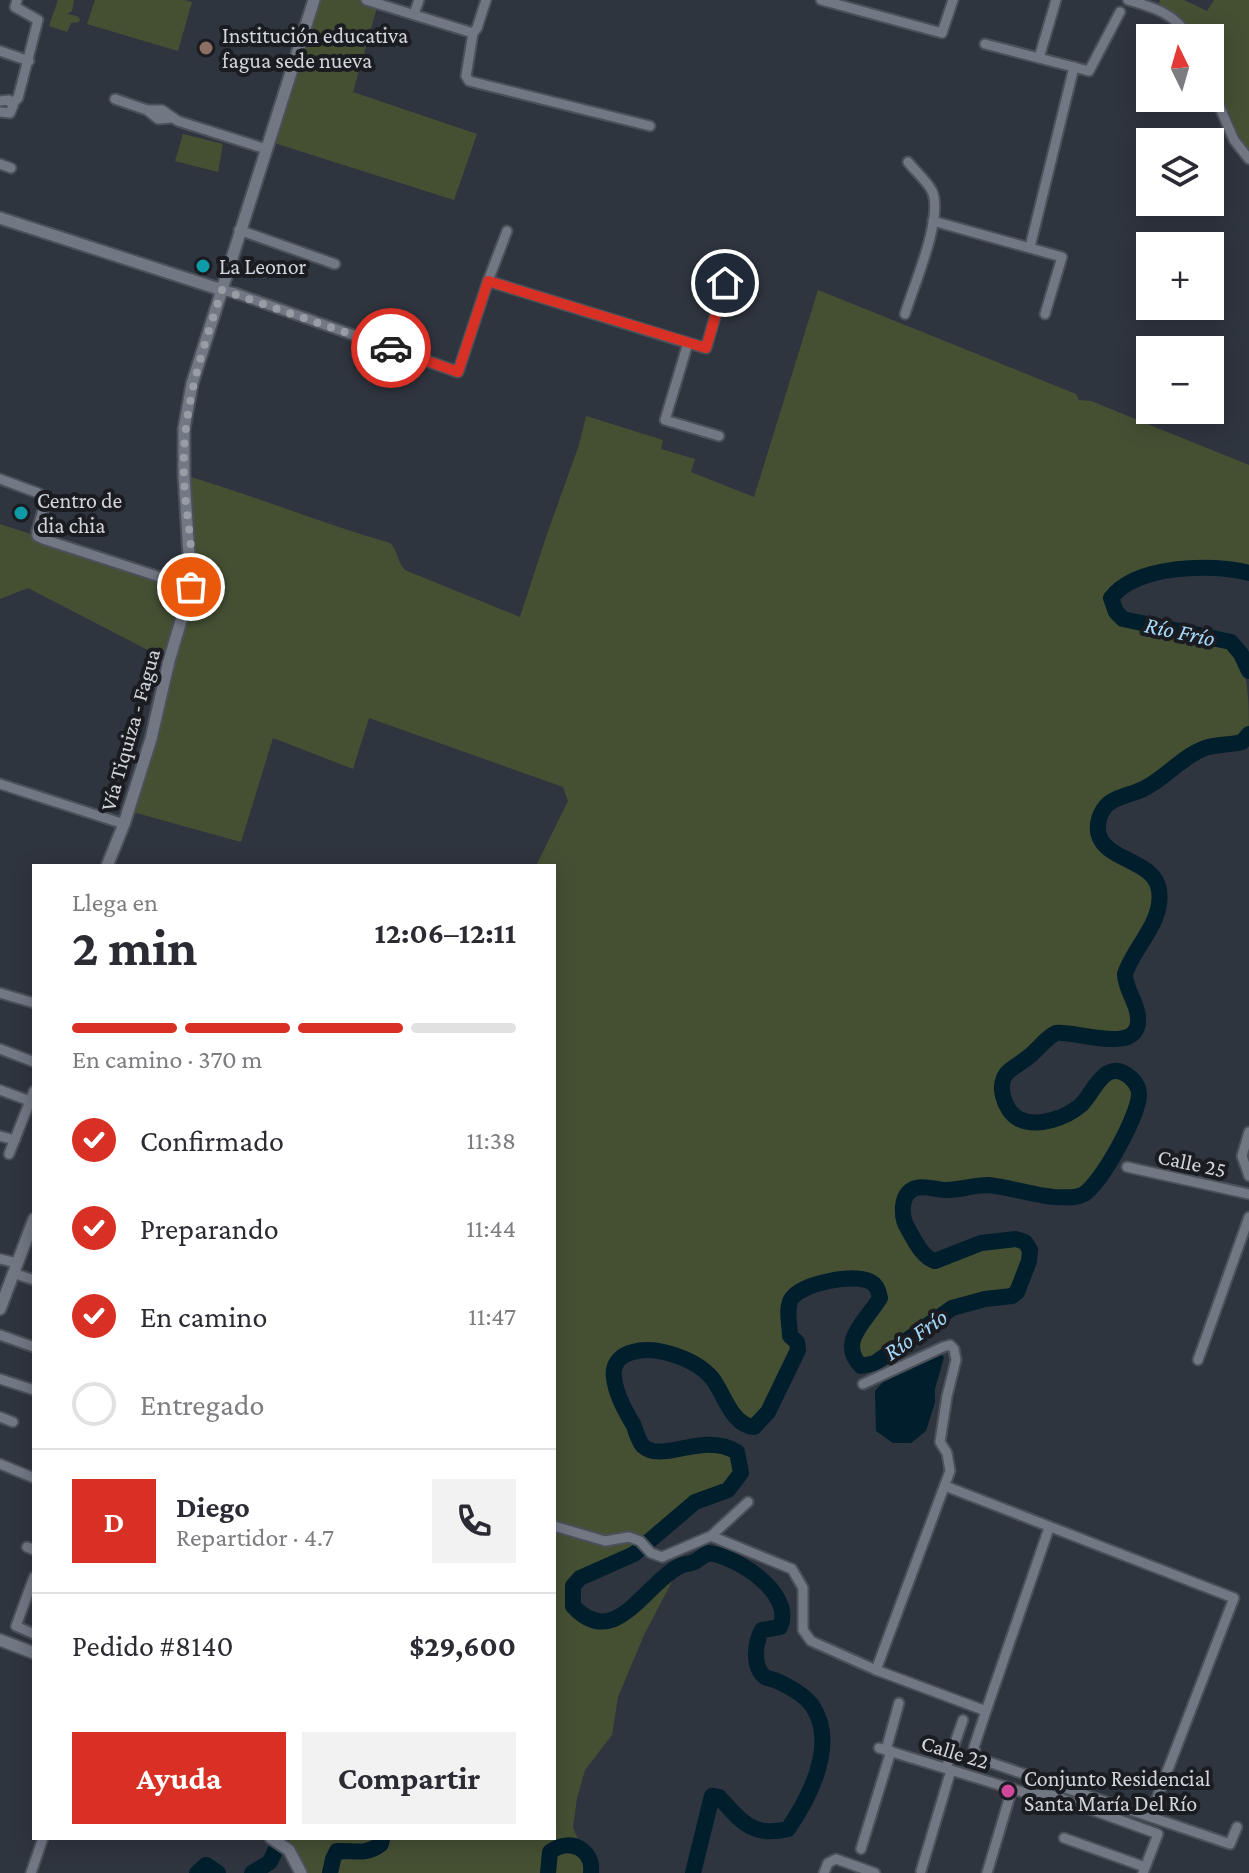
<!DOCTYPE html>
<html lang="es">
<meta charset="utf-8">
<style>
body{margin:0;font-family:"Crimson Pro",serif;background:#f2f2f3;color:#2b2b33;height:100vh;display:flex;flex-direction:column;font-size:30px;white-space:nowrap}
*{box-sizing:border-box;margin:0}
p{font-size:26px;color:#7c7c81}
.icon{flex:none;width:44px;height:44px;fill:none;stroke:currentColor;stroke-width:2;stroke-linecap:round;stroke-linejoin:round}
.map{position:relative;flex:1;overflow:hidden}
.side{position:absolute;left:32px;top:864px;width:524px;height:976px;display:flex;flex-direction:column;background:#fff;border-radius:0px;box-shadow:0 4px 20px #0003}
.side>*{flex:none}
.needle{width:52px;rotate:355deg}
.fabs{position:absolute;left:1136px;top:24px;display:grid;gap:16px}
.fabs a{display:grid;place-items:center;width:88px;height:88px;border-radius:0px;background:#fff;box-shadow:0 4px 20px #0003;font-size:40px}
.pin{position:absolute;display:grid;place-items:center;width:68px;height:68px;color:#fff;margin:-34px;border:4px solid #fff;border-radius:50%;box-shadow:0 2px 8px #0007}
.courier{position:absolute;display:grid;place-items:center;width:80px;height:80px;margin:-40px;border:6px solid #d93025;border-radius:50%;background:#fff;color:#222;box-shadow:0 2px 10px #0007}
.summary em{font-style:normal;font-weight:700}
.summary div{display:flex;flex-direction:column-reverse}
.summary{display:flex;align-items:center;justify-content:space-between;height:136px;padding:0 40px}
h1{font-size:52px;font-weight:700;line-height:60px}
.bar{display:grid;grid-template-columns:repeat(4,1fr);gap:12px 8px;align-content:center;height:96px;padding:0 40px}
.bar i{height:10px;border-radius:6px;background:#e1e1e2}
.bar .selected{background:#d93025}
.bar p{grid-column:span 4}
.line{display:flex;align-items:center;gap:20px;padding:0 40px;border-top:2px solid #e1e1e2}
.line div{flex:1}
.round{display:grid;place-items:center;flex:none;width:84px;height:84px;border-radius:0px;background:#f2f2f3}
ol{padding:0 40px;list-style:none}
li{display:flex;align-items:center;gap:24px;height:88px}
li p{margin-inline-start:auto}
li .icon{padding:8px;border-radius:50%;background:#d93025;color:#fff;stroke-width:4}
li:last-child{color:#7c7c81}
li i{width:44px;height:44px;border:4px solid #e1e1e2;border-radius:50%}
.cta{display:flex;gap:16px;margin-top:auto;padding:16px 40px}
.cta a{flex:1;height:92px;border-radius:0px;background:#d93025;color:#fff;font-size:32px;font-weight:700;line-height:92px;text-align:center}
.cta a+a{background:#f2f2f3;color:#2b2b33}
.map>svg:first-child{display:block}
.green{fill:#455033}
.water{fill:#011e2d}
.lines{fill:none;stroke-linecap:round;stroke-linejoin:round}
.river{stroke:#011e2d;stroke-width:16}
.minor-casing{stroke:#4b5159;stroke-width:13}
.tertiary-casing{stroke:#4b5159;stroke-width:15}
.minor{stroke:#717884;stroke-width:9}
.tertiary{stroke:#717884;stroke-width:11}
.done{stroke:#989da5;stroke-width:8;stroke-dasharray:0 14.4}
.route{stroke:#d93025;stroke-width:10}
.education-dot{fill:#8d6e63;stroke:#1a1c21;stroke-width:3}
.culture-dot{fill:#0f9aa8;stroke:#1a1c21;stroke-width:3}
.hotel-dot{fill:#d1479c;stroke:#1a1c21;stroke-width:3}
.labels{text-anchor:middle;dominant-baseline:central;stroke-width:8;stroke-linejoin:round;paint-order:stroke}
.poi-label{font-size:22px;fill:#d1d5dc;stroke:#1a1c21;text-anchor:start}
.street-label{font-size:22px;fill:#d1d5dc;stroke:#1a1c21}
.water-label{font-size:24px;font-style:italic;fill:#a5dafa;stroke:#1a1c21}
</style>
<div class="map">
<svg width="1249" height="1873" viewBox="0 0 1249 1873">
<rect width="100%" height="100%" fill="#2f353f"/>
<g class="green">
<polygon points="58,0 74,0 72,11 67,14 77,16 80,19 79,22 71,23 67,32 49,26"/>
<polygon points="95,0 184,0 192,2 178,51 87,24"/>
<polygon points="314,0 366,0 378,4 353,92 477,134 454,200 268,141"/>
<polygon points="1160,0 1184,0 1207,11 1214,0 1249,0 1249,159 1234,140 1210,85 1210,38 1189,38 1157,9"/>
<polygon points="183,134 223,144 218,172 175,161"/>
<path d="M 818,290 L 1076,394 L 1079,400 L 1091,401 L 1249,465 L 1249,573 C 1212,563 1135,565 1111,598 L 1116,612 L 1123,619 L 1231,642 C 1249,670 1249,699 1249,734 L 1242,742 L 1206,748 L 1147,787 L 1115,800 L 1106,807 L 1097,827 C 1110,867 1173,860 1157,912 C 1150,934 1132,952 1125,974 C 1126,989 1137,1002 1138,1017 C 1142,1057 1075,1030 1056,1033 C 1043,1040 1035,1052 1024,1061 C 1020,1065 1013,1067 1009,1071 C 1004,1076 1003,1082 1003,1088 C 1004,1133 1055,1128 1081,1105 C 1092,1095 1093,1079 1108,1073 C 1114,1071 1121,1073 1126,1075 C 1131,1077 1137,1083 1138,1088 C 1146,1108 1096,1195 1073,1197 C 1044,1201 1017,1187 989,1185 C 979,1185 969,1190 959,1190 C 946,1191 928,1184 916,1187 C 883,1197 917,1246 929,1259 C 943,1263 953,1253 966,1247 C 981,1241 1008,1237 1025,1242 L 1030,1250 L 1029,1261 L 1017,1292 L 1012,1296 L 985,1299 L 952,1308 L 875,1363 L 861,1366 C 838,1342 867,1320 880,1298 C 879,1292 877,1285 871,1282 C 854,1273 804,1283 792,1298 C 785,1307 790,1325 790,1336 L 797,1342 L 798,1350 L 768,1412 L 754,1427 C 730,1424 724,1391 710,1376 C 704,1369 697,1366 689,1362 C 664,1351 648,1347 622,1356 C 610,1373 616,1384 622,1403 C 655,1498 684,1418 737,1452 L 741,1473 L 728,1490 L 695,1502 L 634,1554 L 580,1578 L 573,1586 L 573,1606 C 579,1612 584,1619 592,1622 C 617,1629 662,1581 680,1566 L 644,1635 L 618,1697 L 612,1735 L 585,1770 L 577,1798 L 573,1827 L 581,1847 L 592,1861 L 591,1873 L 301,1873 L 299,1868 L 271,1838 L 554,1838 L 554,866 L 536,866 L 568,801 L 563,787 L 369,718 L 353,769 L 273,738 L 241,842 L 129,811 L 169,661 L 28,588 L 0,599 L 0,524 L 191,587 L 184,475 C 253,495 320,523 390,543 C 398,550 397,562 405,570 L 520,617 L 546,537 L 579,445 L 586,416 L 663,440 L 661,449 L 695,459 L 691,472 L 754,497 Z"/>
</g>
<polygon class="water" points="939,1353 944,1357 935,1389 935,1402 926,1431 911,1443 893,1443 876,1431 875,1391 883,1382"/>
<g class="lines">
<g class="river">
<path d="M 1249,573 C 1212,563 1136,565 1111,598 L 1116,612 L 1123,619 L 1231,642 L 1241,654 L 1249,671"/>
<polyline points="197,1873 206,1865 218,1873"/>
<polyline points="252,1873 270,1862 281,1838"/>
<path d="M 330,1873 L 333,1859 L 337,1851 C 354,1850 365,1856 381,1844 L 382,1838"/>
<path d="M 548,1873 L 550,1852 C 569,1837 594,1849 591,1873"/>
<path d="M 693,1873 L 712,1796 L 719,1797 C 741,1821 752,1838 788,1829 C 810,1797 837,1744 813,1707 C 806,1696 788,1686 777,1681 C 773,1679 769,1679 765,1677 C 752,1667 755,1642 762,1630 L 780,1627 C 795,1593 736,1556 708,1553 C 702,1556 698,1561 692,1563 C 688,1564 683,1564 680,1566 C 645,1583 615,1652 573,1606 L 573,1586 L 580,1578 L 634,1554 L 695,1502 L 728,1490 L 741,1473 L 737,1452 C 703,1431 662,1464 643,1446 C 638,1441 636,1430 633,1424 C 625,1411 616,1394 614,1378 C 612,1364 620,1355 633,1352 C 656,1345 696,1359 712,1378 C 724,1393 731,1425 754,1427 L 768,1412 L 798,1350 L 797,1342 L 790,1336 C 790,1325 785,1307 792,1298 C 803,1283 854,1273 871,1282 C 877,1285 879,1292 880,1298 C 867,1320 837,1342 861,1366 L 875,1363 L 952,1308 L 985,1299 L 1012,1296 L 1017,1292 L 1029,1261 L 1030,1250 L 1025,1242 L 1016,1239 L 981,1243 L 935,1261 C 922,1257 915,1241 908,1229 C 901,1218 899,1193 916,1188 C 925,1185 937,1190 946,1190 C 960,1190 974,1185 988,1185 C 1010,1187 1032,1195 1054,1197 C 1064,1197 1075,1199 1084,1194 C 1102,1182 1139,1115 1139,1094 C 1139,1088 1136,1083 1131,1078 C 1105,1055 1094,1093 1081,1105 C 1066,1118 1037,1128 1019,1119 C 1004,1111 995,1083 1009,1071 C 1016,1065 1026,1060 1033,1053 C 1041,1046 1046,1038 1056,1033 C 1075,1030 1142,1057 1138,1017 C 1137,1002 1125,989 1125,974 C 1134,946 1164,922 1159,890 C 1155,862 1113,861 1101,840 C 1095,830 1098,815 1106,806 C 1115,796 1133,795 1145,788 C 1165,778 1183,756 1205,748 C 1216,744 1230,745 1242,742 L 1249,734"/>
</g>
<defs>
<g id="minor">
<polyline points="366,0 473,33"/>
<polyline points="486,0 477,28 473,33 466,76 469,81 650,126"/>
<polyline points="821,0 942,33 953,0"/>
<path d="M 1128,0 C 1152,7 1177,14 1189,38"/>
<polyline points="414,14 419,0"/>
<polyline points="985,44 1089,71 1120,12"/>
<polyline points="0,51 29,61"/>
<polyline points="1039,58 1056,0"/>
<polyline points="1210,85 1234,140 1249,159"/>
<polyline points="115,99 147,110 162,110 178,121 266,149"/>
<polyline points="0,101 9,100 13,106 10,113 0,112"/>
<polyline points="13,103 18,98 38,20 15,7 17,0"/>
<polyline points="147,110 158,119 171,118"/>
<polyline points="0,164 11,168"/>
<polyline points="933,221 1062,257 1045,314"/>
<polyline points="239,230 335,264"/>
<polyline points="1030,247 1074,67"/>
<polyline points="488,281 507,231"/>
<polyline points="222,290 235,293 458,372 488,281 688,343 665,420 719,436"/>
<path d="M 905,314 C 913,287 944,217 932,191 C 927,181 915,171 908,162"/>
<polyline points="688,343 706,348 725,283"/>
<polyline points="0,479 38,493 46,499 37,531 37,536 43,539 191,587"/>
<polyline points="0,784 124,824"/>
<polyline points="0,993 34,1003"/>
<polyline points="0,1049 34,1062"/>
<polyline points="0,1090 30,1101"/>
<polyline points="1249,1132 1242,1156 1249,1176"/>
<polyline points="0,1136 15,1140"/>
<polyline points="9,1154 34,1091"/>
<polyline points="1127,1167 1249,1194"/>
<polyline points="0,1259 17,1263"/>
<polyline points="13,1273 34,1280"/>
<polyline points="0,1335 34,1347"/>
<polyline points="1198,1360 1249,1217"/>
<polyline points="0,1379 34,1390"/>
<polyline points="863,1384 943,1347 950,1345 954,1349 956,1360 947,1396 940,1442 947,1453 950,1471 876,1670"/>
<polyline points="0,1417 13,1422"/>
<polyline points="0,1464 34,1478"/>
<polyline points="945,1486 1234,1598 1150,1816"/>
<polyline points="554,1526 605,1541 629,1537 640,1541 651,1553 662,1557 711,1536 792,1569 803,1588 803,1630 811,1641 876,1670 986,1711 974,1747 977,1758 1230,1844 1237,1827"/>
<polyline points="711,1536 748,1502"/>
<polyline points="27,1547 34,1550"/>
<polyline points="34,1577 16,1626 34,1634"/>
<polyline points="986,1711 1049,1528"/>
<polyline points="879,1748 1029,1794 1051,1795 1158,1834 1143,1873"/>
<polyline points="886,1750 899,1703"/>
<polyline points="946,1768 963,1720"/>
<polyline points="1064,1838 1145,1867"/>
<polyline points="861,1849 891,1751"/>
<polyline points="921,1871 951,1770"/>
<polyline points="31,1873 43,1838"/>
<polyline points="824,1873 828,1863 836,1859 875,1873"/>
<polyline points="987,1873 1012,1789"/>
</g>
<g id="tertiary">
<polyline points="0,218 222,290"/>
<polyline points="107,866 124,824 151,739 169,661 191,587 184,475 184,429 192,384 314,0"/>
<polyline points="0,1309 34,1219"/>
<polyline points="0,1640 34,1653"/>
<polyline points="271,1838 289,1850 301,1873"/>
</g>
</defs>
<use href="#minor" class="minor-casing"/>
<use href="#tertiary" class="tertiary-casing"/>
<use href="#minor" class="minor"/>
<use href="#tertiary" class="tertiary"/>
</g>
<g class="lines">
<path class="done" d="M 191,587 C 195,552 185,513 184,477 C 181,411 202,352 222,290 L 391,348"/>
<polyline class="route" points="391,348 458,372 488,281 706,348 725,283"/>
</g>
<circle class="education-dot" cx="206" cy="48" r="8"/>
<g class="culture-dot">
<circle cx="203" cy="266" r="8"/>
<circle cx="21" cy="513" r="8"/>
</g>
<circle class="hotel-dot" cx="1008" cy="1791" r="8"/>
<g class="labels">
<g class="poi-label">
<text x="222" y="35">Institución educativa<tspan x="222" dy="25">fagua sede nueva</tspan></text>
<text x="219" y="266">La Leonor</text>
<text x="37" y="500">Centro de<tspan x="37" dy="25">dia chia</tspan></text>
<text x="1024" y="1778">Conjunto Residencial<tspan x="1024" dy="25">Santa María Del Río</tspan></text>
</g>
<g class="street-label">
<text transform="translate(130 730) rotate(-74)">Vía Tiquiza - Fagua</text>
<text transform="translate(1192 1163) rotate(12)">Calle 25</text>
<text transform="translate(955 1752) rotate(17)">Calle 22</text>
</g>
<g class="water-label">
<text transform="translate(1180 631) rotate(12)">Río Frío</text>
<text transform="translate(915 1334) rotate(-35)">Río Frío</text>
</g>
</g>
</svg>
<div class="fabs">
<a><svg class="needle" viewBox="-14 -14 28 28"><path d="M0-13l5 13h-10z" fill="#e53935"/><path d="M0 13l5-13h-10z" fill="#7c7c81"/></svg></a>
<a><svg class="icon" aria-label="layers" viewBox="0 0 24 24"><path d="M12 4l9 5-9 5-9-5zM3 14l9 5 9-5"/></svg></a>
<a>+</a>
<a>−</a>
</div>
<div class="pin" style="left:191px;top:587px;background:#ea580c"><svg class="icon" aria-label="bag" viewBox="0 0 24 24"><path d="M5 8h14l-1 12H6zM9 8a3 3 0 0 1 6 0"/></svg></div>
<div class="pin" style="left:725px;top:283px;background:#1f2937"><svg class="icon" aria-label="home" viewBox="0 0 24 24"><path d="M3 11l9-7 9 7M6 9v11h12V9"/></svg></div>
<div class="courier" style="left:391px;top:348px"><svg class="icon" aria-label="car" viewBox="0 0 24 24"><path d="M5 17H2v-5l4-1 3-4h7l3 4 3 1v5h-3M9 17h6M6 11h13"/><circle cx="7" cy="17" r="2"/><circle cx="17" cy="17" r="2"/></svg></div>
<section class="side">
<div class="summary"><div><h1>2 min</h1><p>Llega en</p></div><em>12:06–12:11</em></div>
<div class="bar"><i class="selected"></i><i class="selected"></i><i class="selected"></i><i></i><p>En camino · 370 m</p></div>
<ol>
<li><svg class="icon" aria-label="check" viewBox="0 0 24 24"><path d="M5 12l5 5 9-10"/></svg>Confirmado<p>11:38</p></li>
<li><svg class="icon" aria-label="check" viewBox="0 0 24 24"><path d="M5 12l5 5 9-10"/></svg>Preparando<p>11:44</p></li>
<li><svg class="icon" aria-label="check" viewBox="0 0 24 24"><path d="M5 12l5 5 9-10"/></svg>En camino<p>11:47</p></li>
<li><i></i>Entregado</li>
</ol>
<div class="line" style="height:144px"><b class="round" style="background:#d93025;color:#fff">D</b><div><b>Diego</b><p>Repartidor · 4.7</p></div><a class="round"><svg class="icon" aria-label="phone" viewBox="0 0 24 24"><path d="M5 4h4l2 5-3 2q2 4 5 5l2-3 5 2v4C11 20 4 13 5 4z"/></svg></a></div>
<div class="line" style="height:104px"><div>Pedido #8140</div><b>$29,600</b></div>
<div class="cta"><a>Ayuda</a><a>Compartir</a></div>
</section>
</div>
